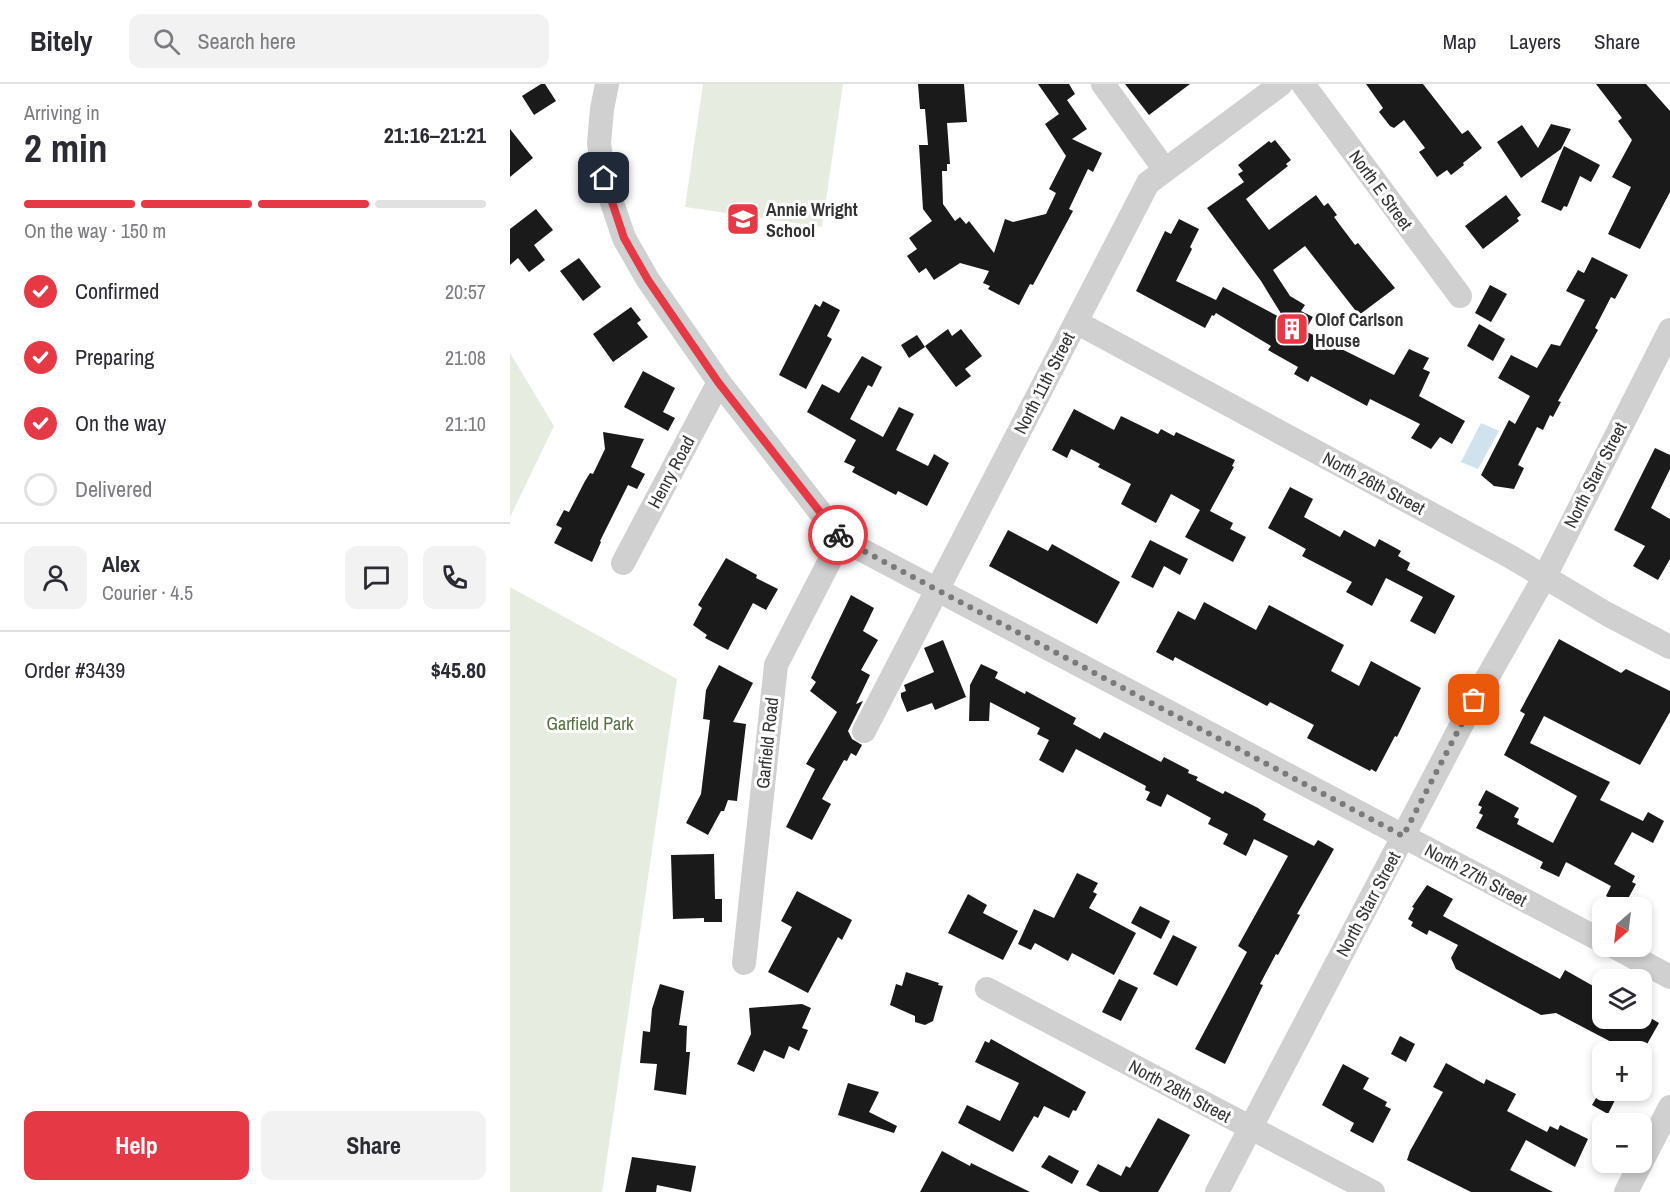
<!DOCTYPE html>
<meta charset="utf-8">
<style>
body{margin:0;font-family:"Archivo Narrow",sans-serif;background:#f2f2f3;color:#2b2b33;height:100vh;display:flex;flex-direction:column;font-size:22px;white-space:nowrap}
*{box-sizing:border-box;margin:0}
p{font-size:20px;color:#7c7c81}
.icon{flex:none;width:33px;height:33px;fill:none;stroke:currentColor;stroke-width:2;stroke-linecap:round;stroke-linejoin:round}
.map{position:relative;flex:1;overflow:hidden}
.details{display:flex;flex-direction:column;background:#fff;width:510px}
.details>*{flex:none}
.needle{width:39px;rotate:208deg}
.tools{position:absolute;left:1082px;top:813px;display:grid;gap:12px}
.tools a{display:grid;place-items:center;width:60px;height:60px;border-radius:12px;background:#fff;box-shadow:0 3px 9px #0003;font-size:30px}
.pin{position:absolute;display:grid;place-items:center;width:51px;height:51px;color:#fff;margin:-26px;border-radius:12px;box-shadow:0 3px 9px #0006}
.courier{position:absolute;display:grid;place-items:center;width:60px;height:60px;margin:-30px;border:4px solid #e63946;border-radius:50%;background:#fff;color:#222;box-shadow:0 2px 8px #0007}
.overview em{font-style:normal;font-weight:700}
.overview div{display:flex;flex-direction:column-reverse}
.overview{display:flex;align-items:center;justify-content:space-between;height:102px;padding:0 24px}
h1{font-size:39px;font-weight:700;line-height:45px}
.bar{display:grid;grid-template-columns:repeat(4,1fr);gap:9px 6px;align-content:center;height:72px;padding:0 24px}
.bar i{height:8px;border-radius:4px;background:#e1e1e2}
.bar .active{background:#e63946}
.bar p{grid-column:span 4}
.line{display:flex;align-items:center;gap:15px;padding:0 24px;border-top:2px solid #e1e1e2}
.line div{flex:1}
.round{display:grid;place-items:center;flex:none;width:63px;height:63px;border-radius:12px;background:#f2f2f3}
ol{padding:0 24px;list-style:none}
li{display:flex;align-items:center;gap:18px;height:66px}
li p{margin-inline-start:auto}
li .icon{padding:6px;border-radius:50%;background:#e63946;color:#fff;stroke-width:4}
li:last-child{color:#7c7c81}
li i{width:33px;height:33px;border:3px solid #e1e1e2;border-radius:50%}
.cta{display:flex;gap:12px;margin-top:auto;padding:12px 24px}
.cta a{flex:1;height:69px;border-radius:12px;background:#e63946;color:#fff;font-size:24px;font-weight:700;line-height:69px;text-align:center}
.cta a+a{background:#f2f2f3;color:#2b2b33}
header{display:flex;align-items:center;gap:36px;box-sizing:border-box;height:84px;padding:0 30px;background:#fff;border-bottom:2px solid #e1e1e2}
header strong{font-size:28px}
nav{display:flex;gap:33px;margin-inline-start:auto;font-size:21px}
.search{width:420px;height:54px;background:#f2f2f3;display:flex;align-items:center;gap:15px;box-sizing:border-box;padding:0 21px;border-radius:12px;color:#7c7c81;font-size:22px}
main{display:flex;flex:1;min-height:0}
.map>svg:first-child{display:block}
.green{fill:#e6ecdf}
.water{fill:#cfe2ee}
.building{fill:#1a1a1a}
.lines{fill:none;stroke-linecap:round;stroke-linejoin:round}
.minor{stroke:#d0d0d0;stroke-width:24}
.done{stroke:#7a7a7a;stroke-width:6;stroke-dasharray:0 10.8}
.route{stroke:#e63946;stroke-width:8}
.labels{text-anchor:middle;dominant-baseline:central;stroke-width:6;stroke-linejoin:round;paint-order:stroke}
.street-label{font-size:18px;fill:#333;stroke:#fff}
.poi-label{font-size:18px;font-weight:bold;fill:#333;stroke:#fff;text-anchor:start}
.park-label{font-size:18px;fill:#56703f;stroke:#fff}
</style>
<header>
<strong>Bitely</strong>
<div class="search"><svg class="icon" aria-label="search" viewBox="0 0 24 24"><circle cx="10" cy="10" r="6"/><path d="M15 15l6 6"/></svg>Search here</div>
<nav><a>Map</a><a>Layers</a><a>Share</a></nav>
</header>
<main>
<section class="details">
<div class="overview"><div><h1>2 min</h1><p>Arriving in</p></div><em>21:16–21:21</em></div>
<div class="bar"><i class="active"></i><i class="active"></i><i class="active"></i><i></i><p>On the way · 150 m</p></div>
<ol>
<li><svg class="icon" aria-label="check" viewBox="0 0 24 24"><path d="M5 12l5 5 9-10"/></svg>Confirmed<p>20:57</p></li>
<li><svg class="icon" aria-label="check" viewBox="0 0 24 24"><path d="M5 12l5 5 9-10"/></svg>Preparing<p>21:08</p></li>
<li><svg class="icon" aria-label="check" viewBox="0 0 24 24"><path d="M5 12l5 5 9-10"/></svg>On the way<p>21:10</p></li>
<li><i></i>Delivered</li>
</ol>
<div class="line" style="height:108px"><a class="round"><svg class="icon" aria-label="person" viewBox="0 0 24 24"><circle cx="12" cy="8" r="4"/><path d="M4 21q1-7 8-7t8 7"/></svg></a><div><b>Alex</b><p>Courier · 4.5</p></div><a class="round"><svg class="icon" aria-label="chat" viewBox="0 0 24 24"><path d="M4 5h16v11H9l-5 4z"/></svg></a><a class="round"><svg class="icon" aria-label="phone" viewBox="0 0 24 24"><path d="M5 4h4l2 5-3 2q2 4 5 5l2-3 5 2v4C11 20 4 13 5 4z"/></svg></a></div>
<div class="line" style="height:78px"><div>Order #3439</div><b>$45.80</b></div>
<div class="cta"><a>Help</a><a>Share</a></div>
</section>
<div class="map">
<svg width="1160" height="1108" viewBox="0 0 1160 1108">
<rect width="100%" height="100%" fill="#fff"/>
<g class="green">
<polygon points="193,0 333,0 312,143 175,123"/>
<polygon points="0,269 44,342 0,433"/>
<polygon points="0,503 167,595 92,1108 0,1108"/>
</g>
<polygon class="water" points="971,339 989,347 968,385 951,378"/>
<g class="building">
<polygon points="31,0 35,0 46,17 24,31 12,12"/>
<polygon points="408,0 454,0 457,38 437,39 440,80 437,80 437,87 432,87 433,120 445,137 450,133 456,140 459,137 484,169 495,135 503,138 536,130 546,109 539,105 556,72 535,40 549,30 528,0 559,0 565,10 557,16 577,45 562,55 592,69 583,88 578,85 559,125 563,127 523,201 520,200 509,221 478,205 480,202 473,199 479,187 450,179 424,196 416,184 409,189 397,172 407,165 399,154 422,137 413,125 409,61 418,61 415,25 410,25"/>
<polygon points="615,0 680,0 639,31"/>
<polygon points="856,0 913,0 952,50 958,46 972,64 953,79 954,81 941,91 937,86 927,93 909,68 915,64 894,36 884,44 880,42 869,28 873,24"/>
<polygon points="1086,0 1136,0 1160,27 1160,108 1130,165 1098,150 1121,103 1102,93 1122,56 1108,37 1112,34"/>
<polygon points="1041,40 1061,45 1051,65 1011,94 987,58 1012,41 1028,64"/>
<polygon points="0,45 23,74 0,93"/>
<polygon points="765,56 781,76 776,80 778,82 736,115 759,146 806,111 814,122 818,119 827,131 824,133 845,161 848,159 885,204 849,231 795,162 763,186 780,212 795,221 791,227 803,233 795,247 884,291 899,265 919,274 913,285 920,288 909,312 955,337 942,360 930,353 921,365 901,354 910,340 860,315 857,322 801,292 798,298 784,290 788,283 758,266 761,262 706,229 704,232 702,231 695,244 626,207 655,147 661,150 669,135 689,145 680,163 682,165 666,197 706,216 713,203 775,236 751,197 697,124 734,98 728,90 733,87 728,81 759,57 761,59"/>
<polygon points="1054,62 1090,81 1081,98 1070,92 1057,123 1054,122 1051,127 1031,118"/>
<polygon points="996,111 1011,131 1007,134 1009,137 973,165 955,142"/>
<polygon points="26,125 43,146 24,161 35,176 19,188 8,174 0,181 0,145"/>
<polygon points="1082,173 1118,191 1105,215 1101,213 1085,244 1088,246 1048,317 1051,318 1043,333 1040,331 1033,346 1027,343 1008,381 1014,384 1004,405 984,402 971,391 999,336 1005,340 1020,312 988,294 1001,271 1027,284 1041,260 1050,262 1075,216 1056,207 1068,186 1074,189"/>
<polygon points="69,174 91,203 73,217 50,187"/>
<polygon points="980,201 997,210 981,238 965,229"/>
<polygon points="313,217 330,226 317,252 322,255 296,305 269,291 305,220 310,223"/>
<polygon points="121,223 131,236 127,239 138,253 103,278 83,250"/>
<polygon points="969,240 995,255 983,277 957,262"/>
<polygon points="438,245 442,252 451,245 472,272 455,285 461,292 446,303 415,262"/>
<polygon points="407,251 415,263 399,274 391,261"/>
<polygon points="352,272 372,283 362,303 358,301 340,335 373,353 389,323 404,330 386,366 418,382 424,370 439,379 417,422 388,407 386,411 342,388 345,383 334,378 346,356 297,328 312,300 329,309"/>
<polygon points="133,287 165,304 153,328 165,334 158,347 114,323"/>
<polygon points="564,325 604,346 611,332 648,350 651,345 664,352 666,348 725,376 722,382 724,383 700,427 723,439 720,445 736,453 723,478 675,453 690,426 661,410 646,439 611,420 621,400 588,383 590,380 561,365 557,374 542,366"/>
<polygon points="93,348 134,355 121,383 135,390 127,405 118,401 90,457 91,458 82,478 44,459 52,444 46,441 54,426 59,428 75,397 80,389 83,390 95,365"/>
<polygon points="1145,364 1160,371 1160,385 1141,424 1160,435 1160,475 1148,496 1123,482 1135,462 1104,446"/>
<polygon points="780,403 803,415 794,433 830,453 834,446 865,463 869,455 891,467 888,472 900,479 897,486 945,512 925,550 900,537 913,513 876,494 862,522 836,508 842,498 792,472 796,465 758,444"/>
<polygon points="498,446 538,467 542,460 610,498 587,540 479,482"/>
<polygon points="640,456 678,475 670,491 654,482 643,504 621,493"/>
<polygon points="216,474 247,491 246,494 268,505 256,526 243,519 218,566 195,554 197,551 183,541 192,524 188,521"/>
<polygon points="341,511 364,524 353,547 368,556 351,586 360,591 346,620 353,617 338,647 342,655 352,661 346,672 341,669 337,677 334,676 312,715 321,720 302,756 276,743 305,685 296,680 327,628 300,607 306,598 301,594"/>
<polygon points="694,518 746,546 759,521 834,561 821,587 849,602 861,577 911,604 887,653 885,652 866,688 861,685 860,687 797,654 804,641 760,618 757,622 665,573 663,577 646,568 668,527 685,536"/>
<polygon points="1049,555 1111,589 1116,585 1160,607 1160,628 1130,681 1034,632 1020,659 1100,698 1090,716 1133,737 1138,728 1154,737 1143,759 1122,748 1104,780 1125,792 1122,798 1126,800 1114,822 1096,812 1101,802 1056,778 1049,793 1030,784 1033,778 966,744 973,731 969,729 972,723 968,721 976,706 1009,724 1004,733 1009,735 1007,740 1043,759 1067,712 994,671 1015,630 1010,627"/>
<polygon points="433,556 456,613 425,626 422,619 397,628 391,613 391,609 396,607 394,601 424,588 414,564"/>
<polygon points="471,580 488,588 485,594 515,610 516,607 566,634 563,640 590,655 594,648 651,678 654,673 679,686 678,689 688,693 686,696 713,710 715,707 748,724 756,730 753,736 804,762 808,756 824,765 787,830 790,831 768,871 766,870 750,900 753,901 715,980 685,965 737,868 728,862 778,772 744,755 736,772 713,760 718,750 698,740 701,734 657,710 651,723 636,716 640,708 635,706 636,702 566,665 553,689 529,676 539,656 527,650 530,644 480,618 479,637 459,637 460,601"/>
<polygon points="209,581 243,599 223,638 236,640 227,717 218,716 214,727 211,727 198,751 176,739 191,710 200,636 193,635 196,606"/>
<polygon points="204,770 205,815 212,815 212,838 194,838 194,834 163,835 161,771"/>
<polygon points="567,789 588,799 583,808 587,810 579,824 626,849 604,891 562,869 558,877 525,859 521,866 508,860 524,825 544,834"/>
<polygon points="917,801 943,815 933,832 1050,895 1055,886 1092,907 1092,934 1131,934 1132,929 1149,939 1132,969 1112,957 1109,962 1046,929 1031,931 946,885 941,874 948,861 919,846 917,851 901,842 903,838 898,835 904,824 902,823"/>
<polygon points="287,807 342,836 332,856 328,853 298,909 258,888 282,843 271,837"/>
<polygon points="458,810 477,821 473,829 508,847 493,876 438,849"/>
<polygon points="630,822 660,837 651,855 621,839"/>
<polygon points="663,851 687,863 667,902 643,890"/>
<polygon points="396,888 429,899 428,901 433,902 423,937 415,941 405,938 405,932 380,921 386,900 392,902"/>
<polygon points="609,895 628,904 611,937 592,928"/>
<polygon points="150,900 174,907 169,941 177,942 176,968 180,968 176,1011 144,1006 147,980 130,979 133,947 140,948 142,925"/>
<polygon points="292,920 301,924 292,944 298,946 289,967 279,962 274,975 254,966 244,988 227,980 241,950 239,924"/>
<polygon points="890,952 905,960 896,978 881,970"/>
<polygon points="481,955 576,1008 566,1027 563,1026 559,1034 534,1022 528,1034 524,1032 503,1068 448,1039 457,1021 490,1037 509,999 465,978 475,957 479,959"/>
<polygon points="936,979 974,1000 976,995 1006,1010 997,1027 1037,1048 1040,1042 1048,1046 1050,1041 1078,1055 1065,1083 1016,1056 1000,1086 1043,1108 961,1108 897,1076 900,1067 933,1008 923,1003"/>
<polygon points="833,980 859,994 853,1005 877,1018 875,1022 881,1025 863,1059 840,1047 844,1039 812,1021"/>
<polygon points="338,999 369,1008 359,1028 387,1042 384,1049 328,1031"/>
<polygon points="1092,1004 1092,1006 1101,1006 1108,1010 1098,1030 1082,1021"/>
<polygon points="648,1034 680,1051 648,1108 590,1108 576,1101 588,1080 611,1092 616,1082 620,1084"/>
<polygon points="432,1067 460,1082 461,1079 520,1108 410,1108"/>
<polygon points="539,1071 569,1087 562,1100 531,1083"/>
<polygon points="122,1073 186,1082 181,1108 147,1101 146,1108 115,1108"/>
</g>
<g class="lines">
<g class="minor">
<polyline points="97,0 92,25 89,59 94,95 114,154 138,196 209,298 331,455 1092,857"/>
<polyline points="593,0 655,86"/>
<polyline points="793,0 950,212"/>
<polyline points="566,238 1001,473 1097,530 1160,563"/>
<polyline points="113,479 209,298"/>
<polyline points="354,647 638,99 771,0"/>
<polyline points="1103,862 1160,893"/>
<polyline points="234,879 266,581 331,455"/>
<polyline points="477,905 863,1108"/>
<polyline points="707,1108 964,617 1035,492 1160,246"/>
<polyline points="1116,1108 1160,1023"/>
</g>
</g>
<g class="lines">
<polyline class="done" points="328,451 331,455 893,752 964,616"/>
<polyline class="route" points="94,94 114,154 138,196 208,298 328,451"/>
</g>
<defs>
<symbol id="school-square" viewBox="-11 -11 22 22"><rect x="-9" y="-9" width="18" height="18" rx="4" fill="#e63946" stroke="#fff"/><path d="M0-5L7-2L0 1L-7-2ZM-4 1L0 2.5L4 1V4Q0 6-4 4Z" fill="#fff"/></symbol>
<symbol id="building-square" viewBox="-11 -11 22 22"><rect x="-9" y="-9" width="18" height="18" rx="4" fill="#e63946" stroke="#fff"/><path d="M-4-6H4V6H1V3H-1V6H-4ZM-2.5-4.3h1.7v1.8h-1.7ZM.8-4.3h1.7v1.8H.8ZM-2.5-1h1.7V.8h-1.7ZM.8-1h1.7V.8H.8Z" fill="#fff"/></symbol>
</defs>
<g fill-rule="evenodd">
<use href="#school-square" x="214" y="116" width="38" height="38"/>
<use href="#building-square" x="763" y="226" width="38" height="38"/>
</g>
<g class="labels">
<g class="street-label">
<text transform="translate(871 106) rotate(54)">North E Street</text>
<text transform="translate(534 299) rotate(-63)">North 11th Street</text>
<text transform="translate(161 388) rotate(-62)">Henry Road</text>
<text transform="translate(1085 391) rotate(-63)">North Starr Street</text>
<text transform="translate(864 399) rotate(28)">North 26th Street</text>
<text transform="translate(257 659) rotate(-84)">Garfield Road</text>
<text transform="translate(966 791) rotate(28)">North 27th Street</text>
<text transform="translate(858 820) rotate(-62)">North Starr Street</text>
<text transform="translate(670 1007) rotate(28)">North 28th Street</text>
</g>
<g class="poi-label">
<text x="256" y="125">Annie Wright<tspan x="256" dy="21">School</tspan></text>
<text x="805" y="235">Olof Carlson<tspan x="805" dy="21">House</tspan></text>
</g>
<g class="park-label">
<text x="80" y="639">Garfield Park</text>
</g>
</g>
</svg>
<div class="tools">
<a><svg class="needle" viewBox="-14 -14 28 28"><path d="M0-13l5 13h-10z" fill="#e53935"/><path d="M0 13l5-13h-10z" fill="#7c7c81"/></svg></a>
<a><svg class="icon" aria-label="layers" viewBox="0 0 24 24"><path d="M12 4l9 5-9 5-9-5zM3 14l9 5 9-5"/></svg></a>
<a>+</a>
<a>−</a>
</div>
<div class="pin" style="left:964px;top:616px;background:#ea580c"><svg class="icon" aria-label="bag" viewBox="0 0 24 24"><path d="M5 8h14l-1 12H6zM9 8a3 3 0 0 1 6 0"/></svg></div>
<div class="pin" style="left:94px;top:94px;background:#1f2937"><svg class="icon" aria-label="home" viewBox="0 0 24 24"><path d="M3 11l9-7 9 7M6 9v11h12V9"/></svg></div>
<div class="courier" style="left:328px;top:451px"><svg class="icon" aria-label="bike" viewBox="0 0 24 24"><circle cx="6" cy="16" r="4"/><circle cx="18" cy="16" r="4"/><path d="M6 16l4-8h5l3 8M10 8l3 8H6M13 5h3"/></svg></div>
</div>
</main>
